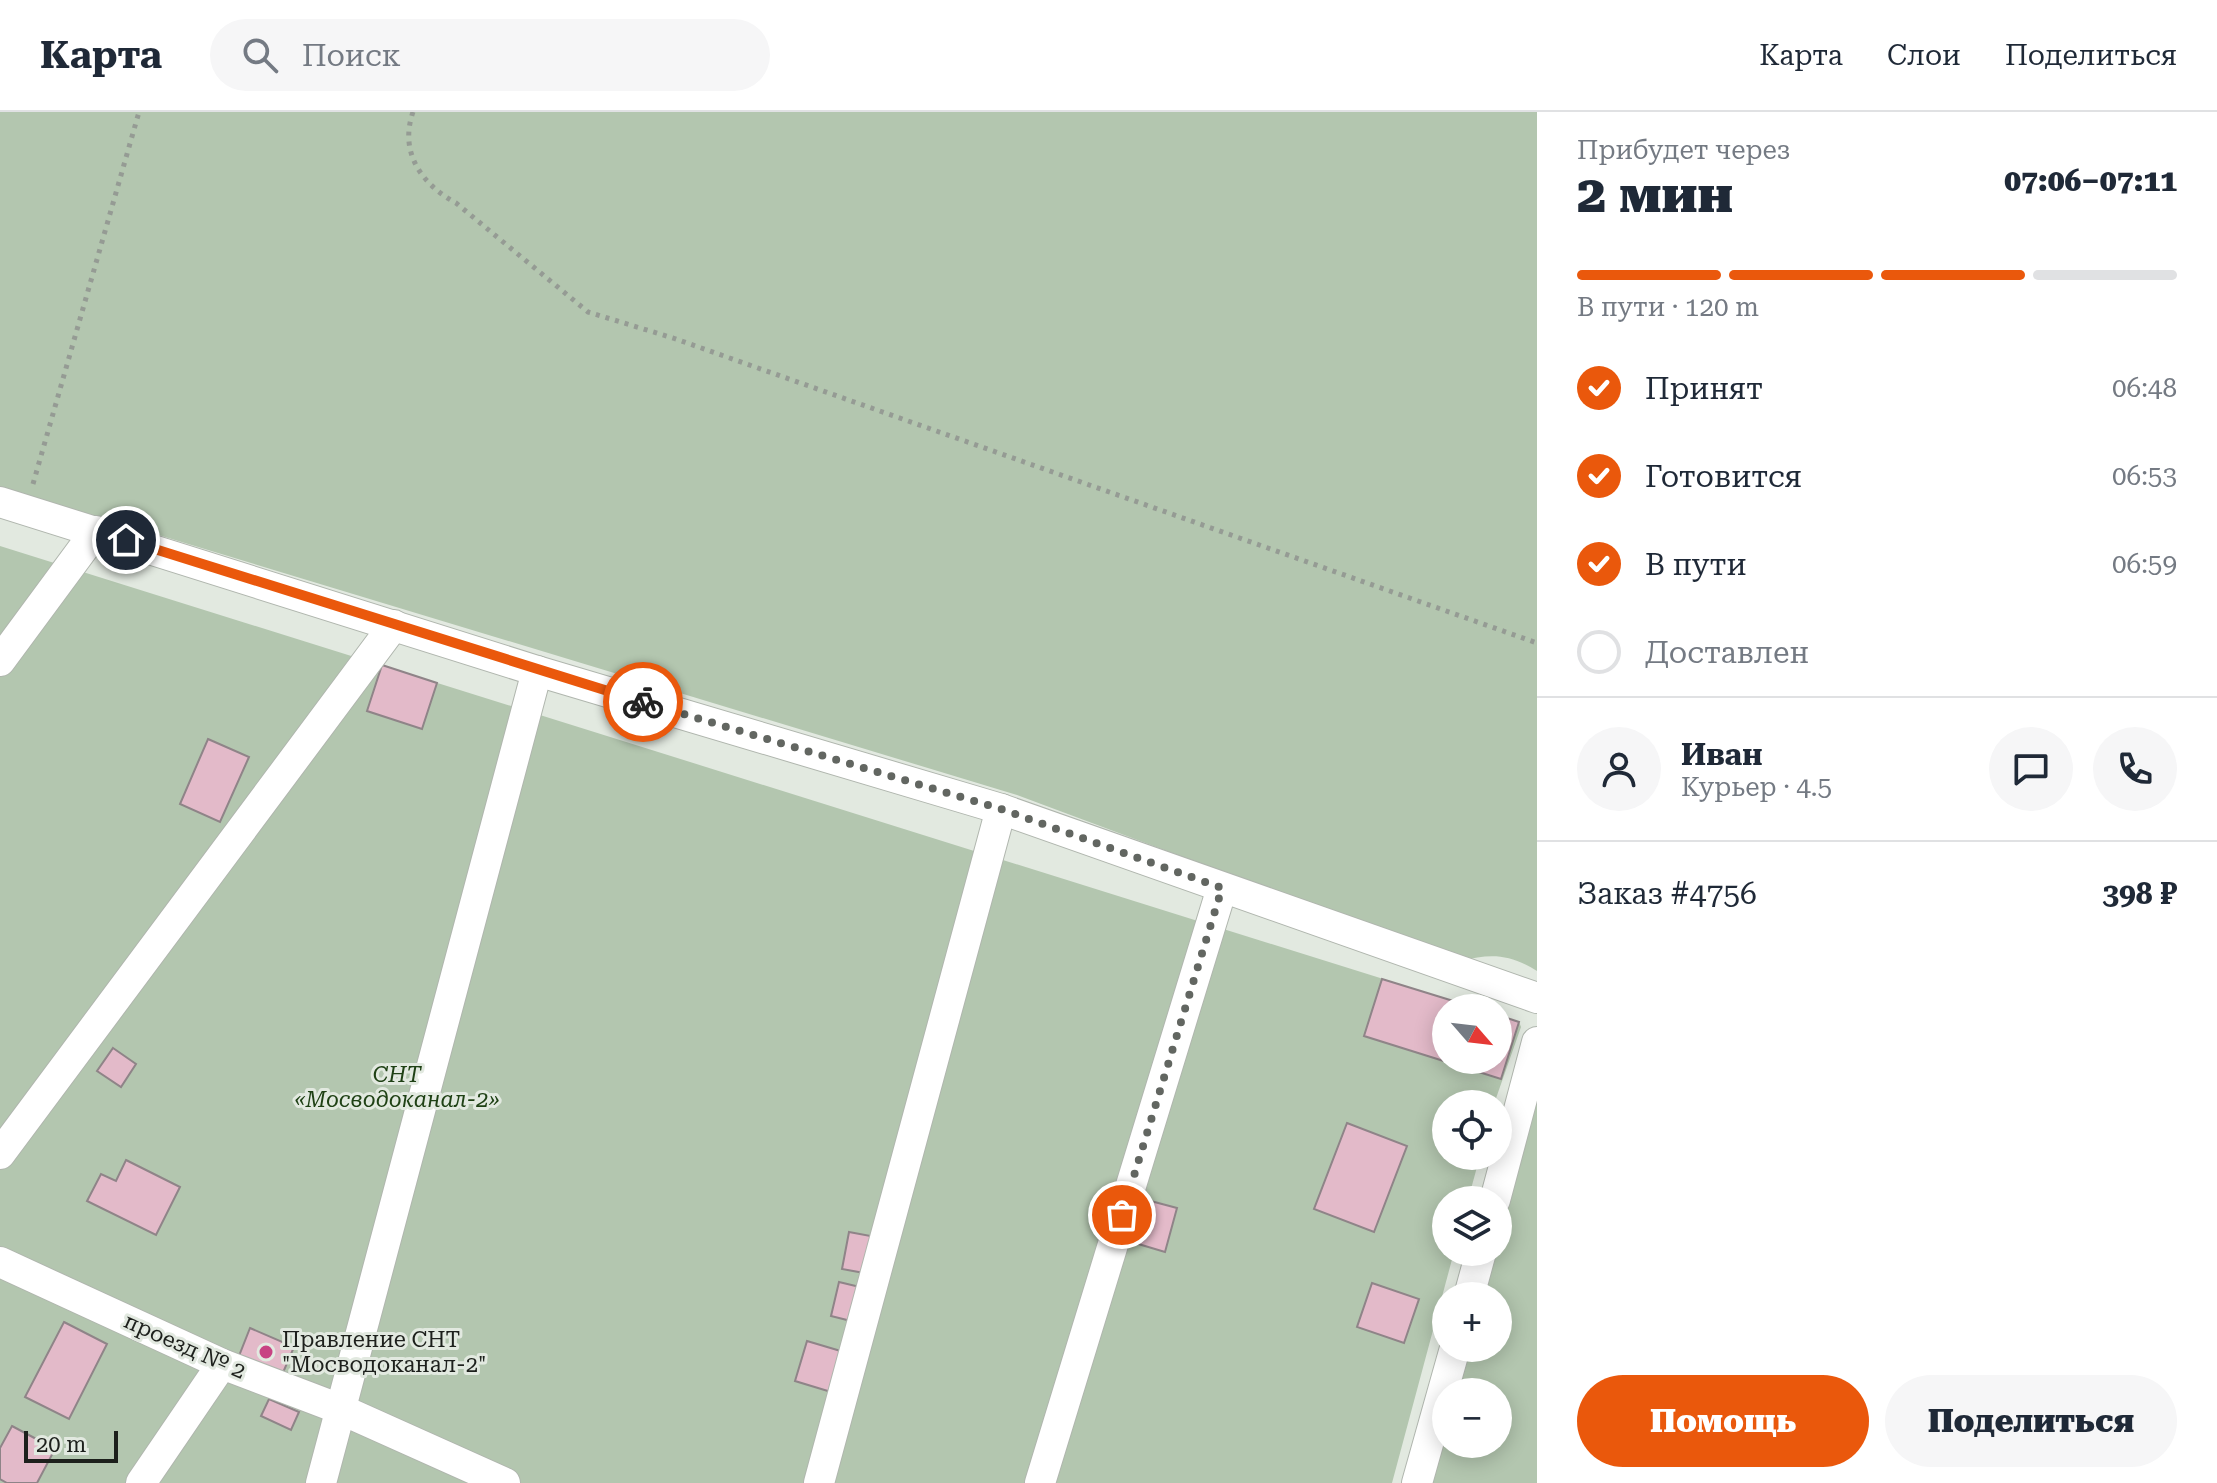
<!DOCTYPE html>
<html lang="ru">
<meta charset="utf-8">
<style>
body{margin:0;font-family:"Roboto Serif",serif;background:#f6f6f7;color:#1f2937;height:100vh;display:flex;flex-direction:column;font-size:30px;white-space:nowrap}
*{box-sizing:border-box;margin:0}
p{font-size:26px;color:#747a83}
.icon{flex:none;width:44px;height:44px;fill:none;stroke:currentColor;stroke-width:2;stroke-linecap:round;stroke-linejoin:round}
.map{position:relative;flex:1;overflow:hidden}
.panel{display:flex;flex-direction:column;background:#fff;width:680px}
.panel>*{flex:none}
.needle{width:52px;rotate:118deg}
.tools{position:absolute;left:1432px;top:882px;display:grid;gap:16px}
.tools a{display:grid;place-items:center;width:80px;height:80px;border-radius:50%;background:#fff;box-shadow:0 4px 20px #0003;font-size:40px}
.scale{position:absolute;left:24px;bottom:20px;width:94px;box-sizing:border-box;padding-left:8px;border:4px solid #1d201c;border-top:0;font-size:22px;line-height:28px;white-space:nowrap;color:#1d201c;-webkit-text-stroke:6px #e2e9e0;paint-order:stroke}
.pin{position:absolute;display:grid;place-items:center;width:68px;height:68px;color:#fff;margin:-34px;border:4px solid #fff;border-radius:50%;box-shadow:0 2px 8px #0007}
.courier{position:absolute;display:grid;place-items:center;width:80px;height:80px;margin:-40px;border:6px solid #ea580c;border-radius:50%;background:#fff;color:#222;box-shadow:0 2px 10px #0007}
.summary em{font-style:normal;font-weight:800}
.summary div{display:flex;flex-direction:column-reverse}
.summary{display:flex;align-items:center;justify-content:space-between;height:136px;padding:0 40px}
h1{font-size:52px;font-weight:800;line-height:60px}
.bar{display:grid;grid-template-columns:repeat(4,1fr);gap:12px 8px;align-content:center;height:96px;padding:0 40px}
.bar i{height:10px;border-radius:6px;background:#e0e1e3}
.bar .on{background:#ea580c}
.bar p{grid-column:span 4}
.line{display:flex;align-items:center;gap:20px;padding:0 40px;border-top:2px solid #e0e1e3}
.line div{flex:1}
.round{display:grid;place-items:center;flex:none;width:84px;height:84px;border-radius:42px;background:#f6f6f7}
ol{padding:0 40px;list-style:none}
li{display:flex;align-items:center;gap:24px;height:88px}
li p{margin-inline-start:auto}
li .icon{padding:8px;border-radius:50%;background:#ea580c;color:#fff;stroke-width:4}
li:last-child{color:#747a83}
li i{width:44px;height:44px;border:4px solid #e0e1e3;border-radius:50%}
.cta{display:flex;gap:16px;margin-top:auto;padding:16px 40px}
.cta a{flex:1;height:92px;border-radius:48px;background:#ea580c;color:#fff;font-size:32px;font-weight:800;line-height:92px;text-align:center}
.cta a+a{background:#f6f6f7;color:#1f2937}
header{display:flex;align-items:center;gap:48px;box-sizing:border-box;height:112px;padding:0 40px;background:#fff;border-bottom:2px solid #e0e1e3}
header strong{font-size:38px}
nav{display:flex;gap:44px;margin-inline-start:auto;font-size:28px}
.search{width:560px;height:72px;background:#f6f6f7;display:flex;align-items:center;gap:20px;box-sizing:border-box;padding:0 28px;border-radius:44px;color:#747a83;font-size:30px}
main{display:flex;flex:1;min-height:0}
.map>svg:first-child{display:block}
.green{fill:#b3c6af}
.building{fill:#e3bac9;stroke:#8f8488;stroke-width:2}
.lines{fill:none;stroke-linecap:round;stroke-linejoin:round}
.street-casing{stroke:#b0b6ae;stroke-width:32}
.path{stroke:#959b94;stroke-width:5;stroke-dasharray:4 6;stroke-linecap:butt}
.street{stroke:#fff;stroke-width:30}
.done{stroke:#626661;stroke-width:8;stroke-dasharray:0 14.4}
.route{stroke:#ea580c;stroke-width:10}
.poi-dot{fill:#c84283;stroke:#e2e9e0;stroke-width:3}
.labels{text-anchor:middle;dominant-baseline:central;stroke-width:6;stroke-linejoin:round;paint-order:stroke}
.park-label{font-size:22px;font-style:italic;fill:#1f4115;stroke:#e2e9e0}
.poi-label{font-size:22px;fill:#1d201c;stroke:#e2e9e0;text-anchor:start}
.street-label{font-size:22px;fill:#1d201c;stroke:#e2e9e0}
</style>
<header>
<strong>Карта</strong>
<div class="search"><svg class="icon" aria-label="search" viewBox="0 0 24 24"><circle cx="10" cy="10" r="6"/><path d="M15 15l6 6"/></svg>Поиск</div>
<nav><a>Карта</a><a>Слои</a><a>Поделиться</a></nav>
</header>
<main>
<div class="map">
<svg width="1537" height="1371" viewBox="0 0 1537 1371">
<rect width="100%" height="100%" fill="#e2e9e0"/>
<g class="green">
<path d="M 0,0 L 1537,0 L 1537,859 C 1510,842 1491,841 1461,849 L 1017,683 L 0,375 Z"/>
<polygon points="0,434 1476,896 1446,896 1446,948 1498,948 1498,903 1519,910 1521,915 1494,992 1446,992 1446,1044 1480,1044 1468,1088 1446,1088 1446,1140 1454,1140 1392,1371 0,1371"/>
<polygon points="1537,956 1537,1371 1431,1371 1446,1316 1446,1332 1498,1332 1498,1280 1456,1280 1467,1236 1498,1236 1498,1184 1480,1184 1491,1140 1498,1140 1498,1112"/>
</g>
<g class="building">
<polygon points="382,553 437,571 422,617 367,599"/>
<polygon points="208,627 249,645 220,710 180,692"/>
<polygon points="1382,867 1476,896 1446,896 1446,948 1498,948 1498,903 1519,910 1501,967 1364,924"/>
<polygon points="113,936 136,952 121,975 97,959"/>
<polygon points="1347,1011 1407,1034 1374,1120 1314,1097"/>
<polygon points="126,1048 180,1075 156,1123 87,1089 101,1062 116,1069"/>
<polygon points="1147,1088 1177,1096 1165,1140 1135,1131"/>
<polygon points="849,1120 876,1125 870,1162 842,1157"/>
<polygon points="839,1170 864,1176 855,1210 831,1204"/>
<polygon points="1372,1171 1419,1187 1404,1231 1357,1215"/>
<polygon points="64,1210 107,1232 69,1307 25,1285"/>
<polygon points="250,1216 294,1235 282,1263 239,1244"/>
<polygon points="807,1229 854,1243 841,1283 795,1269"/>
<polygon points="269,1287 299,1300 291,1318 261,1304"/>
<polygon points="12,1314 55,1337 37,1371 7,1371 0,1367 0,1336"/>
</g>
<g class="lines">
<defs>
<g id="street">
<polyline points="0,390 537,559 1001,697 1537,886"/>
<polyline points="0,549 96,419"/>
<polyline points="0,1042 394,513"/>
<polyline points="1495,1088 1537,930"/>
<polyline points="0,1150 222,1252 340,1297 505,1371"/>
<polyline points="1469,1184 1481,1140"/>
<polyline points="141,1371 222,1252"/>
<polyline points="321,1371 537,559"/>
<polyline points="819,1371 1001,697"/>
<polyline points="1040,1371 1222,776"/>
<polyline points="1417,1371 1455,1236"/>
</g>
</defs>
<use href="#street" class="street-casing"/>
<g class="path">
<path d="M 413,0 C 399,40 421,72 456,91 L 588,200 L 673,226 L 1537,531"/>
<polyline points="33,372 139,0"/>
</g>
<use href="#street" class="street"/>
</g>
<g class="lines">
<polyline class="done" points="643,590 1001,697 1222,776 1122,1103"/>
<polyline class="route" points="126,428 643,590"/>
</g>
<circle class="poi-dot" cx="266" cy="1240" r="8"/>
<g class="labels">
<g class="park-label">
<text x="397" y="962">СНТ<tspan x="397" dy="25">«Мосводоканал-2»</tspan></text>
</g>
<g class="poi-label">
<text x="282" y="1227">Правление СНТ<tspan x="282" dy="25">"Мосводоканал-2"</tspan></text>
</g>
<g class="street-label">
<text transform="translate(185 1234) rotate(24)">проезд № 2</text>
</g>
</g>
</svg>
<div class="tools">
<a><svg class="needle" viewBox="-14 -14 28 28"><path d="M0-13l5 13h-10z" fill="#e53935"/><path d="M0 13l5-13h-10z" fill="#747a83"/></svg></a>
<a><svg class="icon" aria-label="locate" viewBox="0 0 24 24"><circle cx="12" cy="12" r="6"/><path d="M12 2v4M12 18v4M2 12h4M18 12h4"/></svg></a>
<a><svg class="icon" aria-label="layers" viewBox="0 0 24 24"><path d="M12 4l9 5-9 5-9-5zM3 14l9 5 9-5"/></svg></a>
<a>+</a>
<a>−</a>
</div>
<div class="scale">20 m</div>
<div class="pin" style="left:1122px;top:1103px;background:#ea580c"><svg class="icon" aria-label="bag" viewBox="0 0 24 24"><path d="M5 8h14l-1 12H6zM9 8a3 3 0 0 1 6 0"/></svg></div>
<div class="pin" style="left:126px;top:428px;background:#1f2937"><svg class="icon" aria-label="home" viewBox="0 0 24 24"><path d="M3 11l9-7 9 7M6 9v11h12V9"/></svg></div>
<div class="courier" style="left:643px;top:590px"><svg class="icon" aria-label="bike" viewBox="0 0 24 24"><circle cx="6" cy="16" r="4"/><circle cx="18" cy="16" r="4"/><path d="M6 16l4-8h5l3 8M10 8l3 8H6M13 5h3"/></svg></div>
</div>
<section class="panel">
<div class="summary"><div><h1>2 мин</h1><p>Прибудет через</p></div><em>07:06–07:11</em></div>
<div class="bar"><i class="on"></i><i class="on"></i><i class="on"></i><i></i><p>В пути · 120 m</p></div>
<ol>
<li><svg class="icon" aria-label="check" viewBox="0 0 24 24"><path d="M5 12l5 5 9-10"/></svg>Принят<p>06:48</p></li>
<li><svg class="icon" aria-label="check" viewBox="0 0 24 24"><path d="M5 12l5 5 9-10"/></svg>Готовится<p>06:53</p></li>
<li><svg class="icon" aria-label="check" viewBox="0 0 24 24"><path d="M5 12l5 5 9-10"/></svg>В пути<p>06:59</p></li>
<li><i></i>Доставлен</li>
</ol>
<div class="line" style="height:144px"><a class="round"><svg class="icon" aria-label="person" viewBox="0 0 24 24"><circle cx="12" cy="8" r="4"/><path d="M4 21q1-7 8-7t8 7"/></svg></a><div><b>Иван</b><p>Курьер · 4.5</p></div><a class="round"><svg class="icon" aria-label="chat" viewBox="0 0 24 24"><path d="M4 5h16v11H9l-5 4z"/></svg></a><a class="round"><svg class="icon" aria-label="phone" viewBox="0 0 24 24"><path d="M5 4h4l2 5-3 2q2 4 5 5l2-3 5 2v4C11 20 4 13 5 4z"/></svg></a></div>
<div class="line" style="height:104px"><div>Заказ #4756</div><b>398 ₽</b></div>
<div class="cta"><a>Помощь</a><a>Поделиться</a></div>
</section>
</main>
